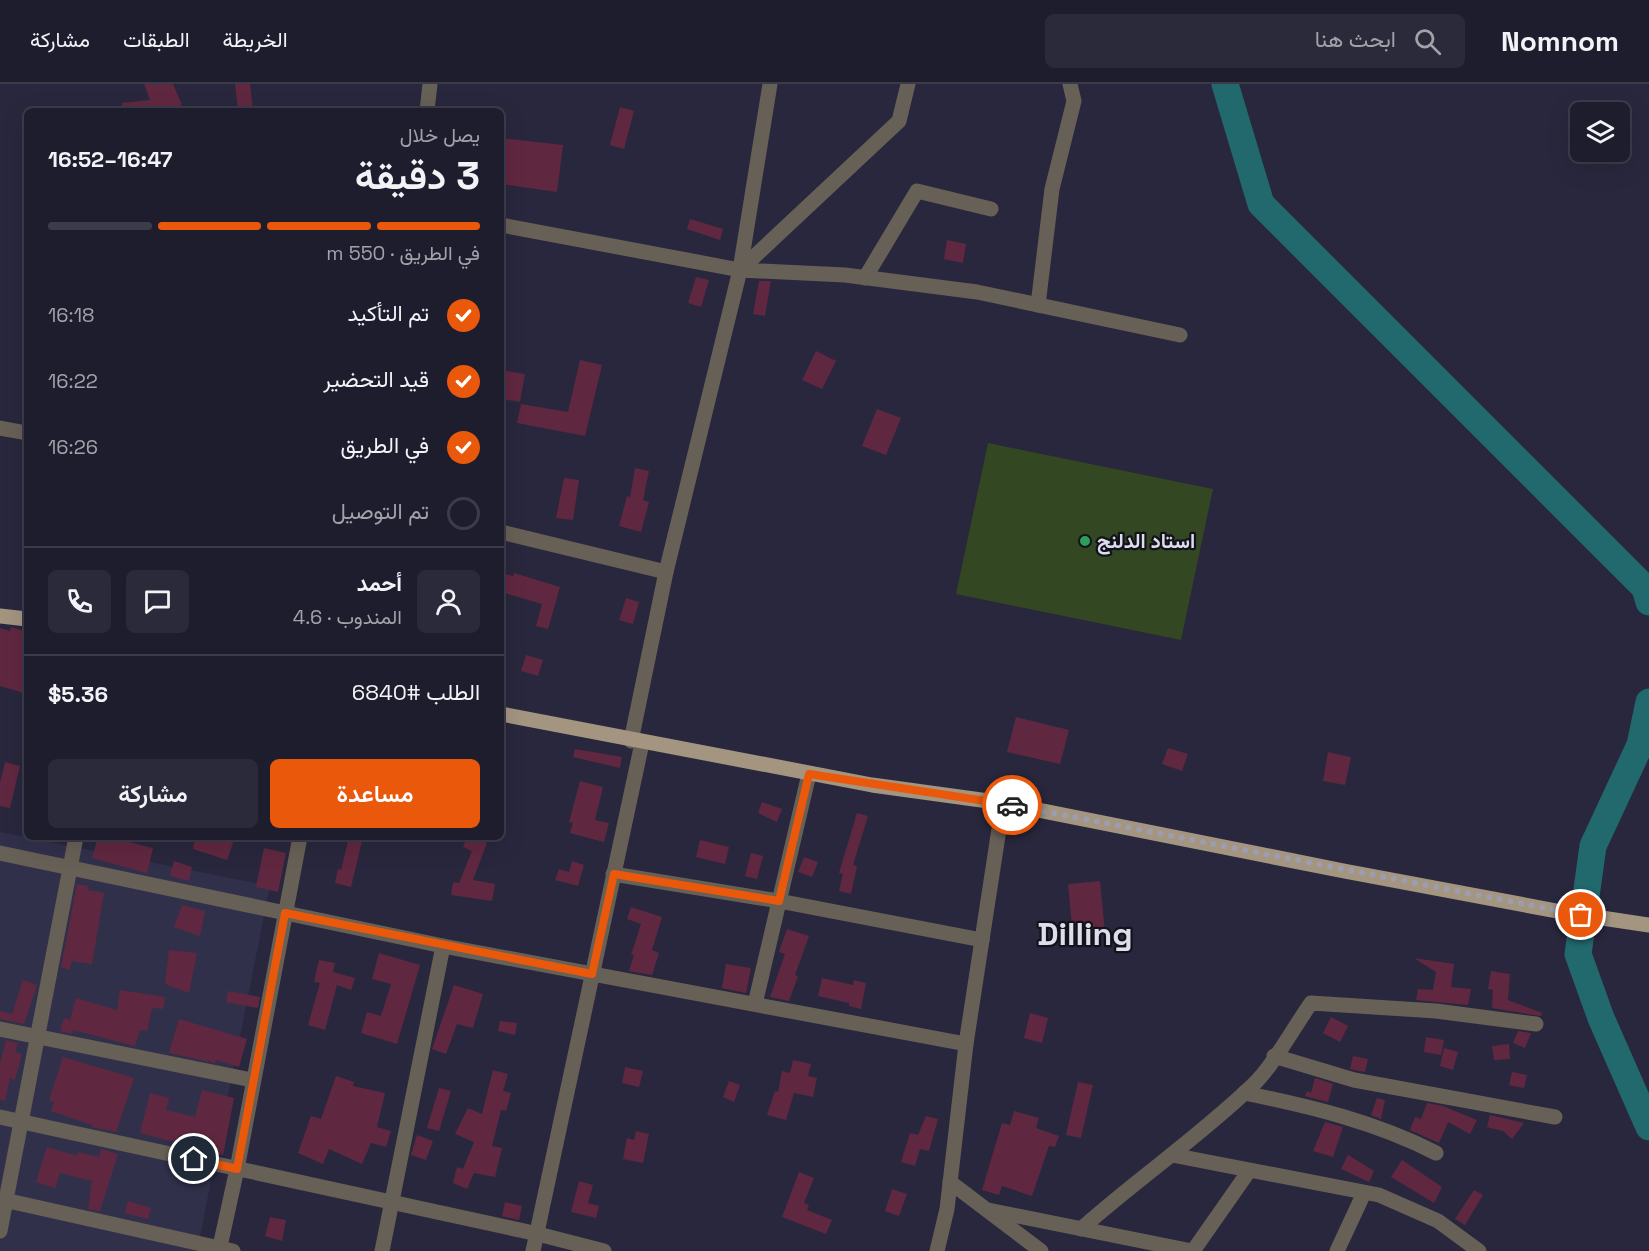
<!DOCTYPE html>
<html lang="ar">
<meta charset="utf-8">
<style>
body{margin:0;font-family:"Space Grotesk",Vazirmatn,sans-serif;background:#2b2a3a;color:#f1f3f6;direction:rtl;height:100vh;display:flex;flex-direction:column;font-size:22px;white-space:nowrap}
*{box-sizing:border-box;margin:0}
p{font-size:20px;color:#a1a2aa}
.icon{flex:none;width:33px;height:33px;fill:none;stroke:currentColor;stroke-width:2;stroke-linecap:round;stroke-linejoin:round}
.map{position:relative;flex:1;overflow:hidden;direction:ltr}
.drawer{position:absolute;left:24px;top:24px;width:480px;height:732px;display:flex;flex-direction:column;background:#1e1d2e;border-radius:9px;box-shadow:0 6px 24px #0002,0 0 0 2px #3c3b4a;direction:rtl}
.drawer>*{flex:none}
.buttons{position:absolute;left:1570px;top:18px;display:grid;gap:12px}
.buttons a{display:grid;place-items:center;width:60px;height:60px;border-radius:9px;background:#1e1d2e;box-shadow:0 6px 24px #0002,0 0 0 2px #3c3b4a;font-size:30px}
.pin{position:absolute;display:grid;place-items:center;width:51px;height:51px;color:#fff;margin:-26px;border:3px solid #fff;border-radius:50%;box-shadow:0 2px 6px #0007}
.courier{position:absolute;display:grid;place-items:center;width:60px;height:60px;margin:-30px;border:4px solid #ea580c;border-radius:50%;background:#fff;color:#222;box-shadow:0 2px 8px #0007}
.headline em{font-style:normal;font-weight:600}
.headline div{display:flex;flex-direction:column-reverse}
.headline{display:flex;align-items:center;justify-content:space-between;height:102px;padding:0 24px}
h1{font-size:39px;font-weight:600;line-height:45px}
.bar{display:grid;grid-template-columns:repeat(4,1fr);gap:9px 6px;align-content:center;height:72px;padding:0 24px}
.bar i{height:8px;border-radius:4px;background:#3c3b4a}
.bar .current{background:#ea580c}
.bar p{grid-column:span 4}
.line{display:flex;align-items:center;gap:15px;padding:0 24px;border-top:2px solid #3c3b4a}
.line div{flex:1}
.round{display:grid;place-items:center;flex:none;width:63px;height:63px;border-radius:9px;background:#2b2a3a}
ol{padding:0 24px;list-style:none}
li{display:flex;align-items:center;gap:18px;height:66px}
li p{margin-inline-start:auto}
li .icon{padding:6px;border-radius:50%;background:#ea580c;color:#fff;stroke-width:4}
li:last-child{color:#a1a2aa}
li i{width:33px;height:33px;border:3px solid #3c3b4a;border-radius:50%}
.primary-button{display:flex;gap:12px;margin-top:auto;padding:12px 24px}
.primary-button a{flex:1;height:69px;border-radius:9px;background:#ea580c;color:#fff;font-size:24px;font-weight:600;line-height:69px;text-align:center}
.primary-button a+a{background:#2b2a3a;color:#f1f3f6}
header{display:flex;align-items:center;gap:36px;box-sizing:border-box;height:84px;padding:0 30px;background:#1e1d2e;border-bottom:2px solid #3c3b4a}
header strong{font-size:28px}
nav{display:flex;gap:33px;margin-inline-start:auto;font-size:21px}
.search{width:420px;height:54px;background:#2b2a3a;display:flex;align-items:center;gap:15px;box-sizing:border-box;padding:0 21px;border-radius:9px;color:#a1a2aa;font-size:22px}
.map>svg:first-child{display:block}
.built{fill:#31304b}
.green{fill:#334722}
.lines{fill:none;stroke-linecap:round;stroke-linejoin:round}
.river{stroke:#22696d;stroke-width:27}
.building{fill:#602840}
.minor{stroke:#676056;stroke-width:15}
.major{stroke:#a39580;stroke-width:15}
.done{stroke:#9e9daf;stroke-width:6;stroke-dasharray:0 10.8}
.route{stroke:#ea580c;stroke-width:8}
.leisure-dot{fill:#2e9e5b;stroke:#12121b;stroke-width:2}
.labels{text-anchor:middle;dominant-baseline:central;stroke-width:4.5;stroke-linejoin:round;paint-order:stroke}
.poi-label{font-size:20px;font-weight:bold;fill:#ddddec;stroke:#12121b;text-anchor:start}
.town-label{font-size:32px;font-weight:bold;fill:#ddddec;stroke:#12121b}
</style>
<header>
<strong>Nomnom</strong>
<div class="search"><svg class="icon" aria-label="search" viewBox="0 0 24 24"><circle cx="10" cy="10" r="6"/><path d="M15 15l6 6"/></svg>ابحث هنا</div>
<nav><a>الخريطة</a><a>الطبقات</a><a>مشاركة</a></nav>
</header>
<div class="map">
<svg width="1649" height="1167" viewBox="0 0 1649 1167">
<rect width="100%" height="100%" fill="#28273d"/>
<polygon class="built" points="0,748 270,802 197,1167 0,1167"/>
<polygon class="green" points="988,359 1213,405 1181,556 956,510"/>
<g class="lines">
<g class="river">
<polyline points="1225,0 1261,120 1645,504 1649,518"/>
<polyline points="1649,618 1640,661 1593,762 1578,870 1601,934 1649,1043"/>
</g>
</g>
<g class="building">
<polygon points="144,0 173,0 182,21 168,27 122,27 122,19 150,16"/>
<polygon points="235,0 250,0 253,27 238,27"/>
<polygon points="620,23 634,27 624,65 610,61"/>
<polygon points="501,54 563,61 557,108 501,100"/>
<polygon points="690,135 723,145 720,156 687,145"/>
<polygon points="947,156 966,160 963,179 944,175"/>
<polygon points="696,193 709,196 701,223 688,219"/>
<polygon points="759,197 771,197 765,232 753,230"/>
<polygon points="816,267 836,277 822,305 802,296"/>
<polygon points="580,276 602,281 585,352 517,339 521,320 568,328"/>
<polygon points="501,286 525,290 520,318 501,315"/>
<polygon points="877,325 901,334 886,371 862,362"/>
<polygon points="635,384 649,387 643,416 649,418 641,448 619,442 627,412 630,413"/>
<polygon points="564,394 579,396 573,436 556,434"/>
<polygon points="501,489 513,492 514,489 560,503 548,545 536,542 542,520 501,508"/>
<polygon points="626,514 639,518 633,540 619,536"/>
<polygon points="11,543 27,548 27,610 0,602 0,544 10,547"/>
<polygon points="526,571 543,576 538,592 521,587"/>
<polygon points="1016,633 1069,646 1060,680 1007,668"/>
<polygon points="1168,664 1188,670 1182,687 1162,680"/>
<polygon points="575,665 622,673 620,684 573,673"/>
<polygon points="1328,668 1351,673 1345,701 1323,697"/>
<polygon points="5,678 20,682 10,724 0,722 0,699"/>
<polygon points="580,697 603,703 595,736 609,739 604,758 570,749 573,739 569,738"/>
<polygon points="762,718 782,725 777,738 758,729"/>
<polygon points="857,729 868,732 853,781 857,782 851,810 839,807 843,790 839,789"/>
<polygon points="98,753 117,753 117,755 153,764 147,789 92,774"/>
<polygon points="195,753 227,753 234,756 227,776 193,765"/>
<polygon points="349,753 363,753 351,803 335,799 338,785 341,786"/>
<polygon points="467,753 487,759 473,796 495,800 492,817 451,811 453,798 459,799 472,767 463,763"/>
<polygon points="700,756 729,763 725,780 696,773"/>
<polygon points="264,764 286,769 278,808 256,803"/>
<polygon points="751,769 763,772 757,795 745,792"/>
<polygon points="804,773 818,778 812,793 798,788"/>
<polygon points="174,777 192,783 189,797 170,792"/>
<polygon points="572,777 584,781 578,802 555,796 559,785 569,788"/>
<polygon points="1100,797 1105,848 1073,852 1068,800"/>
<polygon points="77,800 88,802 87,806 104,809 92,880 72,877 69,886 61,883"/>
<polygon points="182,821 205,827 200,852 174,843"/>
<polygon points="631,823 662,833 652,866 659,869 652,891 629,887 634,871 631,871 641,840 627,835"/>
<polygon points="787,845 809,852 795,891 798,892 789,917 770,913 785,870 779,868"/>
<polygon points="169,866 197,869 189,909 165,900"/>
<polygon points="379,869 420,881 397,960 361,949 367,928 381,932 391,900 372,895"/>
<polygon points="1414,874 1454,880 1451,903 1471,905 1468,921 1416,916 1418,905 1433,906 1436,888"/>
<polygon points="319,876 335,879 333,888 355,894 351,906 337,901 325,946 308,941 320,899 314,898"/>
<polygon points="726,880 751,884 746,909 722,904"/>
<polygon points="1491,887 1510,890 1508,916 1542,929 1541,932 1492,924 1493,906 1488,905"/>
<polygon points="822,894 853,901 854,896 866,899 861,925 849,922 849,919 818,912"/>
<polygon points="23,896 37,901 24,940 0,935 0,927 12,930"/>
<polygon points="454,901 483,910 473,944 457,940 446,970 432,965"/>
<polygon points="120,906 165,913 163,925 152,924 147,947 140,946 135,962 73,946 72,950 60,947 64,934 70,936 76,914 117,926"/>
<polygon points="228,907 260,913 258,924 226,918"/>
<polygon points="1030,929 1048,934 1042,959 1024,954"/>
<polygon points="1331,933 1348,942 1340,958 1323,949"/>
<polygon points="179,935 247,955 239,983 216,976 215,979 169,969"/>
<polygon points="500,937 517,939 515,951 498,947"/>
<polygon points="1518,947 1531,949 1525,964 1513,959"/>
<polygon points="1426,953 1444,956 1441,971 1424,968"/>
<polygon points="6,956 18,959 15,968 22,970 15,996 10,994 5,1017 0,1016 0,980"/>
<polygon points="1509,960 1510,975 1494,976 1492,962"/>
<polygon points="1444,964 1458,968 1453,986 1440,982"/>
<polygon points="1353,972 1368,975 1365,988 1350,985"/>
<polygon points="63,973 134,994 116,1048 91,1043 92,1041 51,1027 54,1018 49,1016"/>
<polygon points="793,976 811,980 808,992 817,994 813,1013 794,1009 786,1036 767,1031 775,1007 778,1008 782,987 790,989"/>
<polygon points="625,983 643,987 639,1003 622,999"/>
<polygon points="493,986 508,990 503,1007 511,1009 506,1027 501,1026 492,1062 502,1064 495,1093 474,1089 467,1105 453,1099 457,1083 463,1085 474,1058 455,1050 468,1024 482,1030"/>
<polygon points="1512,988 1527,991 1524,1004 1509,1001"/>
<polygon points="336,992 354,998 353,1002 385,1009 377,1043 391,1047 386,1063 371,1059 362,1080 329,1065 323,1080 298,1069 311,1032 321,1035"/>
<polygon points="1315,994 1333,1000 1328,1018 1305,1012 1307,1007 1311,1009"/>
<polygon points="729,997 740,1001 734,1018 723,1013"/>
<polygon points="1078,998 1093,1001 1081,1054 1066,1051"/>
<polygon points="439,1004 451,1007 439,1047 427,1044"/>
<polygon points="202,1006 234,1014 223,1071 140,1049 150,1009 169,1014 166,1026 195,1033"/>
<polygon points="1377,1014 1385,1016 1381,1035 1371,1031"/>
<polygon points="1427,1019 1443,1022 1477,1036 1470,1050 1448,1038 1439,1059 1410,1046 1415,1033 1421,1035"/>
<polygon points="1014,1027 1039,1034 1036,1044 1059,1052 1055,1063 1049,1062 1032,1112 1002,1102 999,1111 982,1106 1002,1039 1010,1041"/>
<polygon points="1490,1031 1494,1032 1524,1039 1512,1055 1503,1047 1487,1043"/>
<polygon points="926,1032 938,1035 929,1067 920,1065 915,1082 901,1078 910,1049 918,1051"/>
<polygon points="1325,1038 1343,1043 1333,1073 1313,1067"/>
<polygon points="636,1047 649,1050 643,1079 623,1075 627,1054 634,1056"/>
<polygon points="417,1051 433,1057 426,1076 411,1071"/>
<polygon points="47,1063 77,1072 78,1068 99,1073 101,1065 118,1070 100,1127 88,1125 92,1097 60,1089 55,1104 36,1098"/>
<polygon points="1348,1071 1374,1087 1369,1098 1341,1085"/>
<polygon points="1402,1076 1442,1103 1434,1119 1391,1093"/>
<polygon points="799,1088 814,1094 804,1119 809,1121 807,1126 832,1136 826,1150 782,1133"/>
<polygon points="579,1097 593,1101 588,1119 599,1122 596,1134 571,1128"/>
<polygon points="892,1105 907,1110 899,1132 885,1127"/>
<polygon points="1474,1106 1483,1111 1465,1141 1455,1135"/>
<polygon points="128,1117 151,1124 148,1135 125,1129"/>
<polygon points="505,1118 522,1122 519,1136 502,1132"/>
<polygon points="270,1133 286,1136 282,1157 265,1152"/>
</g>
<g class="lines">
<g class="minor">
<polyline points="427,27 430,0"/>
<polyline points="501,141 740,186 845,191 977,208 1180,251"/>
<polyline points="740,186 899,37 908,0"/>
<polyline points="865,194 917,107 991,125"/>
<polyline points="1038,221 1052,105 1074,17 1070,0"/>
<polyline points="0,344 27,349"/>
<polyline points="501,448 666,488"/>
<polyline points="631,657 666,488 740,186 770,0"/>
<polyline points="0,769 443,862 966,960"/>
<polyline points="613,790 779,817 982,856"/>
<polyline points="755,920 809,690"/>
<polyline points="0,945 252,996"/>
<polyline points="1274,972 1354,996 1555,1033"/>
<path d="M 1244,1009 C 1309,1022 1376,1038 1436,1069"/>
<polyline points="0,1033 538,1150 604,1167"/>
<polyline points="1172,1071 1379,1111 1438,1137 1479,1167"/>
<polyline points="950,1098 1041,1167"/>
<polyline points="0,1115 233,1167"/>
<polyline points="988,1126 1192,1167"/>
<path d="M 1081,1145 C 1137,1095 1199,1053 1253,1001 C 1273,982 1294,943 1311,919 L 1436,927 L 1536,940"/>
<polyline points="0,1147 76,753"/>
<polyline points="219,1167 237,1085 300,753"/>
<polyline points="382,1167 443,862"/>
<polyline points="533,1167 642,659"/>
<polyline points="937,1167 947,1125 966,960 1003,719"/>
<polyline points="1193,1167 1249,1087"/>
<polyline points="1337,1167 1364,1109"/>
</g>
<g class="major">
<polyline points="0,532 27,535"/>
<polyline points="501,630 872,701 1003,719 1344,787 1562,828 1649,841"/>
</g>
</g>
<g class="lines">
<polyline class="done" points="1012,721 1581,831"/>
<polyline class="route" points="194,1075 237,1085 285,829 592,890 614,790 779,817 809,690 1012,721"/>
</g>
<circle class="leisure-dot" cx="1085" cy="457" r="6"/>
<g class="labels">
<g class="poi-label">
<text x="1097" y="457">استاد الدلنج</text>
</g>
<g class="town-label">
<text x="1085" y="850">Dilling</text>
</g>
</g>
</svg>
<div class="buttons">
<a><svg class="icon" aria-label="layers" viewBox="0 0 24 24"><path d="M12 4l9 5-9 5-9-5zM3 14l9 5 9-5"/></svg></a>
</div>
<div class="pin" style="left:1581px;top:831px;background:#ea580c"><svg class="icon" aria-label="bag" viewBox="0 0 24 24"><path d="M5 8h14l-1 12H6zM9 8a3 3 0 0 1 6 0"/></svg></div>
<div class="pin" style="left:194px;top:1075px;background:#1f2937"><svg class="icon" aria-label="home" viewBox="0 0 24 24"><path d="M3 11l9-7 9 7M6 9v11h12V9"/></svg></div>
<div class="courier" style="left:1012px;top:721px"><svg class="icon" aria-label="car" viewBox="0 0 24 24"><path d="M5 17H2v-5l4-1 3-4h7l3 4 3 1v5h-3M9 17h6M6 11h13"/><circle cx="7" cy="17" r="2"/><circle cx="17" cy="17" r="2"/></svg></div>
<section class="drawer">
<div class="headline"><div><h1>3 دقيقة</h1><p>يصل خلال</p></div><em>16:47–16:52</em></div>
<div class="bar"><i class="current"></i><i class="current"></i><i class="current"></i><i></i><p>في الطريق · 550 m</p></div>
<ol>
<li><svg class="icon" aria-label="check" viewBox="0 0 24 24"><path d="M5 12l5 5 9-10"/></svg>تم التأكيد<p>16:18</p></li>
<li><svg class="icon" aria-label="check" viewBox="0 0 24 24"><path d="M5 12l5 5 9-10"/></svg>قيد التحضير<p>16:22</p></li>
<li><svg class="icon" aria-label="check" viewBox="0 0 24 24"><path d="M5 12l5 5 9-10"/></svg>في الطريق<p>16:26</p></li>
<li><i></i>تم التوصيل</li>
</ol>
<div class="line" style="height:108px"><a class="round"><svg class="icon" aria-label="person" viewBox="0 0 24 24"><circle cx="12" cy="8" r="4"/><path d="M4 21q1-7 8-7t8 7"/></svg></a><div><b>أحمد</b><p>المندوب · 4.6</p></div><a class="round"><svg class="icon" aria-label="chat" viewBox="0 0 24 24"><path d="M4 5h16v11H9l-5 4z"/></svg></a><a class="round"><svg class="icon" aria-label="phone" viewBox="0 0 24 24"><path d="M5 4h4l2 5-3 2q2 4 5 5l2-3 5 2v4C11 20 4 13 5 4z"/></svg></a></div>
<div class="line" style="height:78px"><div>الطلب #6840</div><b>$5.36</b></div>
<div class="primary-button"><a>مساعدة</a><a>مشاركة</a></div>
</section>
</div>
